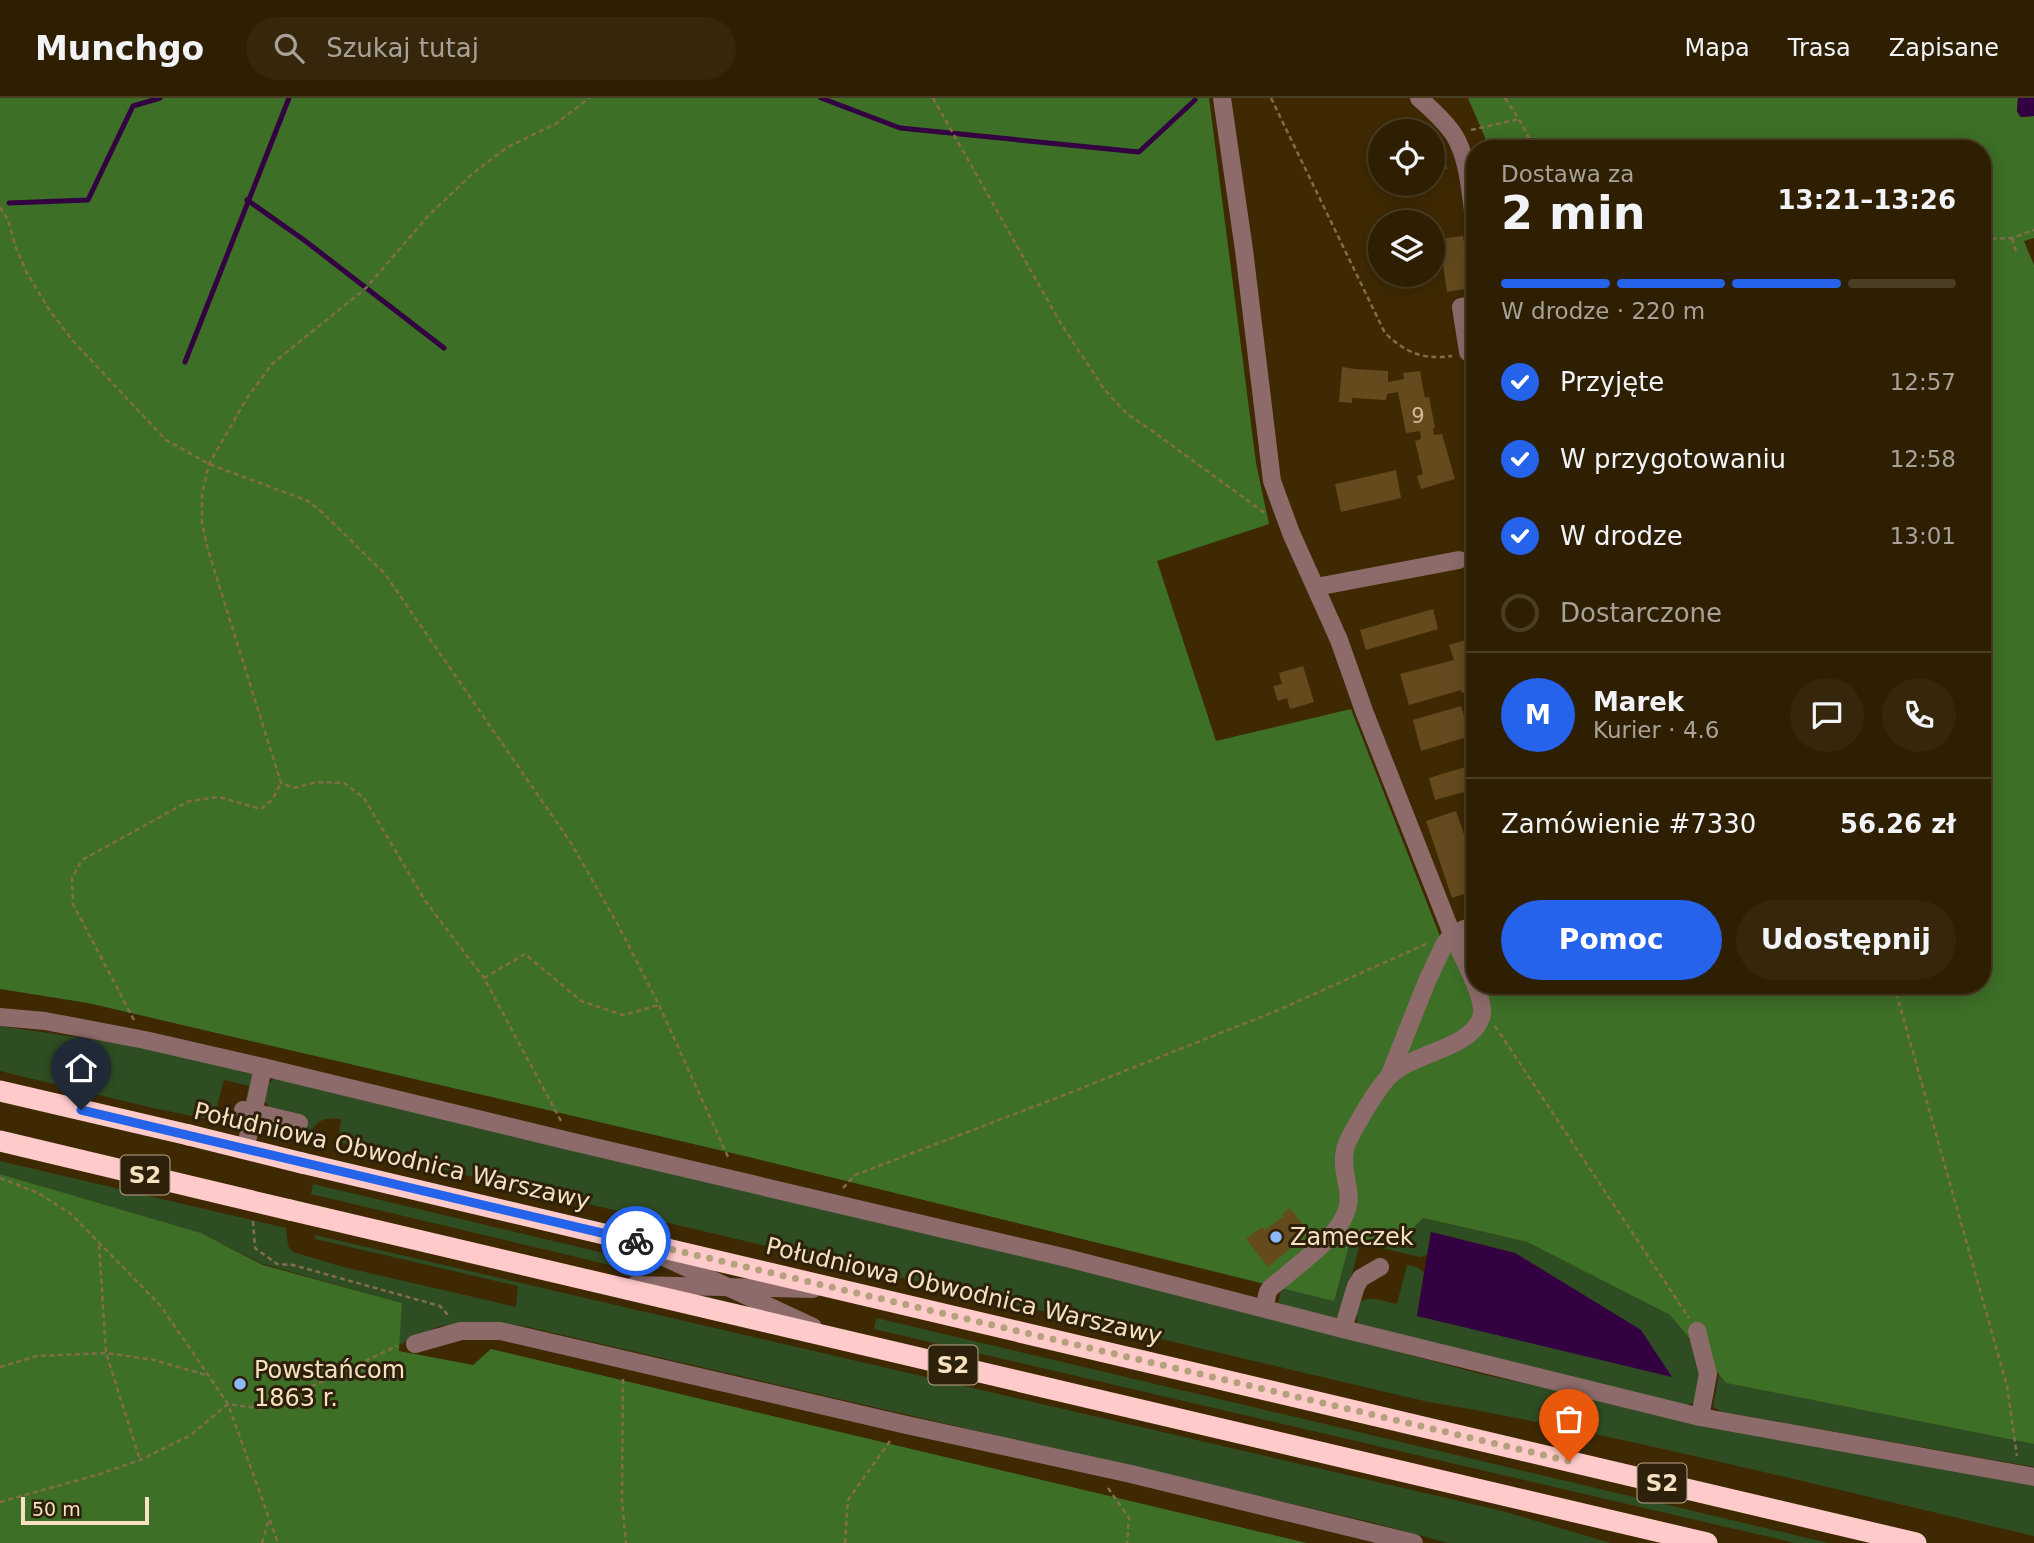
<!DOCTYPE html>
<html lang="pl">
<meta charset="utf-8">
<style>
body{margin:0;font-family:"DejaVu Sans",sans-serif;background:#36270c;color:#f1f3f6;height:100vh;display:flex;flex-direction:column;font-size:26px;white-space:nowrap}
*{box-sizing:border-box;margin:0}
p{font-size:23px;color:#a7a299}
.icon{flex:none;width:38px;height:38px;fill:none;stroke:currentColor;stroke-width:2;stroke-linecap:round;stroke-linejoin:round}
.map{position:relative;flex:1;overflow:hidden}
.panel{position:absolute;left:1466px;top:42px;width:525px;height:854px;display:flex;flex-direction:column;background:#2e1f02;border-radius:28px;box-shadow:0 4px 18px #0003,0 0 0 2px #493d24}
.panel>*{flex:none}
.fabs{position:absolute;left:1368px;top:21px;display:grid;gap:14px}
.fabs a{display:grid;place-items:center;width:77px;height:77px;border-radius:50%;background:#2e1f02;box-shadow:0 4px 18px #0003,0 0 0 2px #493d24;font-size:35px}
.scale{position:absolute;left:21px;bottom:18px;width:128px;box-sizing:border-box;padding-left:7px;border:4px solid #f7e1c0;border-top:0;font-size:19px;line-height:24px;white-space:nowrap;color:#f7e1c0;-webkit-text-stroke:5px #2e210b;paint-order:stroke}
.pin{position:absolute;display:grid;place-items:center;width:60px;height:60px;color:#fff;margin:-72px -30px;border-radius:50% 50% 50% 0;rotate:-45deg;box-shadow:0 0 7px #0007}
.pin .icon{rotate:45deg}
.courier{position:absolute;display:grid;place-items:center;width:70px;height:70px;margin:-35px;border:5px solid #2563eb;border-radius:50%;background:#fff;color:#222;box-shadow:0 2px 9px #0007}
.overview em{font-style:normal;font-weight:600}
.overview div{display:flex;flex-direction:column-reverse}
.overview{display:flex;align-items:center;justify-content:space-between;height:119px;padding:0 35px}
h1{font-size:46px;font-weight:600;line-height:52px}
.bar{display:grid;grid-template-columns:repeat(4,1fr);gap:10px 7px;align-content:center;height:84px;padding:0 35px}
.bar i{height:9px;border-radius:5px;background:#493d24}
.bar .current{background:#2563eb}
.bar p{grid-column:span 4}
.line{display:flex;align-items:center;gap:18px;padding:0 35px;border-top:2px solid #493d24}
.line div{flex:1}
.round{display:grid;place-items:center;flex:none;width:74px;height:74px;border-radius:37px;background:#36270c}
ol{padding:0 35px;list-style:none}
li{display:flex;align-items:center;gap:21px;height:77px}
li p{margin-inline-start:auto}
li .icon{padding:7px;border-radius:50%;background:#2563eb;color:#fff;stroke-width:4}
li:last-child{color:#a7a299}
li i{width:38px;height:38px;border:4px solid #493d24;border-radius:50%}
.button{display:flex;gap:14px;margin-top:auto;padding:14px 35px}
.button a{flex:1;height:80px;border-radius:42px;background:#2563eb;color:#fff;font-size:28px;font-weight:600;line-height:80px;text-align:center}
.button a+a{background:#36270c;color:#f1f3f6}
header{display:flex;align-items:center;gap:42px;box-sizing:border-box;height:98px;padding:0 35px;background:#2e1f02;border-bottom:2px solid #493d24}
header strong{font-size:33px}
nav{display:flex;gap:38px;margin-inline-start:auto;font-size:24px}
.search{width:490px;height:63px;background:#36270c;display:flex;align-items:center;gap:18px;box-sizing:border-box;padding:0 24px;border-radius:38px;color:#a7a299;font-size:26px}
.map>svg:first-child{display:block}
.green{fill:#2f4d23}
.forest{fill:#3d6f27}
.water{fill:#330041}
.lines{fill:none;stroke-linecap:round;stroke-linejoin:round}
.stream{stroke:#330041;stroke-width:5}
.building{fill:#654a1e}
.path{stroke:#836d49;stroke-width:2.5;stroke-dasharray:5 3.5;stroke-linecap:butt}
.minor{stroke:#8e6b6b;stroke-width:18}
.highway{stroke:#fecaca;stroke-width:21}
.highway-bridge{stroke:#fecaca;stroke-width:21}
.done{stroke:#b6a17e;stroke-width:7;stroke-dasharray:0 12.6}
.route{stroke:#2563eb;stroke-width:9}
.poi-dot{fill:#8bb9fc;stroke:#2e210b;stroke-width:2.5}
.labels{text-anchor:middle;dominant-baseline:central;stroke-width:6;stroke-linejoin:round;paint-order:stroke}
.number-label{font-size:21px;fill:#d2bb98}
.shield{fill:#2e210b;stroke:#bba78a;stroke-width:2}
.shield-label{font-size:23px;font-weight:bold;fill:#f7e1c0}
.street-label{font-size:24px;fill:#f7e1c0;stroke:#2e210b}
.poi-label{font-size:24px;fill:#f7e1c0;stroke:#2e210b;text-anchor:start}
</style>
<header>
<strong>Munchgo</strong>
<div class="search"><svg class="icon" aria-label="search" viewBox="0 0 24 24"><circle cx="10" cy="10" r="6"/><path d="M15 15l6 6"/></svg>Szukaj tutaj</div>
<nav><a>Mapa</a><a>Trasa</a><a>Zapisane</a></nav>
</header>
<div class="map">
<svg width="2034" height="1445" viewBox="0 0 2034 1445">
<rect width="100%" height="100%" fill="#3e2902"/>
<g class="green">
<polygon points="0,928 144,949 248,972 253,977 254,999 245,1006 249,988 224,982 213,1022 157,1011 0,973"/>
<path d="M 275,980 L 1149,1188 L 1485,1277 L 1716,1327 L 2034,1388 L 2034,1438 C 1831,1391 1629,1338 1424,1303 L 355,1051 L 355,1048 L 338,1044 L 341,1021 C 322,1019 317,1022 308,1039 L 259,1030 L 262,1026 L 271,1023 L 272,1013 L 264,1002 L 266,987 Z"/>
<polygon points="0,1063 286,1130 288,1148 293,1154 343,1169 516,1209 518,1188 315,1141 315,1137 1502,1413 1611,1445 1448,1445 1371,1424 528,1229 499,1224 439,1228 399,1247 402,1205 263,1166 200,1135 0,1076"/>
<polygon points="313,1086 616,1158 614,1168 311,1096"/>
<path d="M 1422,1120 L 1527,1144 L 1670,1217 L 1699,1253 L 1702,1289 L 1697,1304 L 1688,1307 L 1369,1233 L 1359,1228 C 1355,1218 1354,1201 1369,1201 C 1377,1200 1389,1205 1397,1206 L 1407,1167 L 1417,1169 L 1424,1174 L 1417,1218 L 1641,1232 L 1515,1155 L 1431,1134 L 1427,1157 L 1420,1159 L 1360,1145 L 1342,1215 L 1333,1222 L 1278,1207 L 1281,1190 L 1351,1140 L 1379,1145 L 1403,1140 Z"/>
<polygon points="876,1220 1829,1445 1795,1445 874,1231"/>
<polygon points="1719,1276 1726,1285 2034,1346 2034,1369 1723,1314 1713,1309"/>
</g>
<g class="forest">
<polygon points="0,0 1209,0 1256,365 1269,426 1157,463 1216,643 1351,611 1445,851 1475,838 1475,887 1983,887 1983,51 1490,51 1468,0 2018,0 2017,13 2021,19 2034,18 2034,140 2024,143 2034,167 2034,1346 1726,1285 1670,1217 1527,1144 1423,1120 1403,1140 1379,1145 1351,1140 1334,1203 749,1059 88,905 0,891"/>
<polygon points="0,1076 201,1135 263,1167 402,1205 399,1253 473,1267 491,1251 1307,1445 0,1445"/>
</g>
<g class="water">
<polygon points="2018,0 2034,0 2034,18 2021,19 2017,14"/>
<polygon points="1431,1134 1515,1155 1641,1232 1672,1279 1417,1218"/>
</g>
<g class="lines">
<g class="stream">
<polyline points="821,0 900,30 1139,54 1195,2"/>
<polyline points="247,102 304,142 444,250"/>
<polyline points="9,105 88,102 133,8 160,0"/>
<polyline points="185,264 289,0"/>
</g>
</g>
<g class="building">
<polygon points="1444,53 1447,71 1433,73 1433,55"/>
<polygon points="1463,138 1471,190 1447,194 1439,141"/>
<polygon points="1342,269 1355,271 1388,273 1388,284 1404,281 1403,275 1420,273 1425,300 1429,299 1435,330 1433,330 1434,337 1442,336 1455,381 1421,391 1417,378 1423,376 1415,343 1421,341 1420,333 1406,335 1398,294 1387,296 1386,302 1352,300 1352,305 1339,304"/>
<polygon points="1396,372 1401,400 1341,414 1335,386"/>
<polygon points="1433,511 1438,531 1366,552 1360,532"/>
<polygon points="1475,539 1475,591 1462,595 1461,592 1409,607 1400,576 1454,562 1449,547"/>
<polygon points="1303,568 1314,604 1290,611 1287,600 1278,603 1273,588 1282,586 1279,575"/>
<polygon points="1461,608 1470,638 1421,653 1413,622"/>
<polygon points="1475,666 1475,691 1435,702 1429,680"/>
<polygon points="1456,713 1475,769 1475,792 1452,800 1426,723"/>
<polygon points="1290,1110 1306,1131 1302,1134 1303,1140 1298,1144 1291,1141 1289,1143 1293,1148 1268,1169 1246,1141 1262,1129 1265,1132 1284,1118 1282,1116"/>
</g>
<g class="lines">
<g class="path">
<polyline points="933,0 1060,224 1104,291 1127,316 1151,332 1266,416"/>
<path d="M 1271,0 L 1385,235 C 1406,255 1423,262 1452,258"/>
<polyline points="1505,0 1519,21 1535,51"/>
<polyline points="1471,32 1519,21"/>
<polyline points="0,109 8,122 16,150 27,175 50,213 73,243 166,342 209,366 308,403 324,416 385,476 571,745 618,827 659,907 729,1061"/>
<polyline points="2012,140 2016,153"/>
<polyline points="1983,141 2012,140 2034,132"/>
<polyline points="484,880 525,856 581,903 623,917 659,907"/>
<polyline points="1894,887 2007,1288 2017,1358"/>
<polyline points="134,922 73,806 72,780 82,762 189,703 219,699 261,711 272,702 281,685"/>
<polyline points="1495,928 1689,1220"/>
<polyline points="561,1023 484,880 426,804 364,700 344,685 318,684 293,690 281,685 208,452 202,425 202,396 209,366 247,300 272,266 366,190 429,117 471,77 506,50 557,25 589,0"/>
<polyline points="0,1080 38,1095 71,1116 160,1207 228,1306 278,1445"/>
<polyline points="843,1090 855,1077 1054,1001 1276,913 1426,846"/>
<polyline points="253,1123 255,1150 277,1166 293,1167 440,1208 448,1217"/>
<polyline points="99,1147 106,1255 140,1362"/>
<polyline points="0,1269 37,1258 106,1255 154,1262 206,1277"/>
<polyline points="623,1281 622,1402 626,1445"/>
<polyline points="1108,1390 1129,1420 1127,1445"/>
<polyline points="0,1404 100,1376 140,1362 191,1337 228,1306 264,1311 397,1248"/>
<polyline points="262,1445 269,1421"/>
<polyline points="845,1445 848,1402 890,1343"/>
</g>
<g class="minor">
<polyline points="1222,0 1244,152 1272,383 1291,435 1339,542 1364,613 1452,836 1444,847 1427,883 1390,976"/>
<path d="M 1419,0 C 1431,11 1445,23 1454,37 C 1469,60 1471,101 1475,128"/>
<polyline points="1475,207 1461,209 1468,254 1475,256"/>
<polyline points="1316,489 1459,462"/>
<polyline points="0,919 45,923 145,942 263,969 573,1044 1067,1160 1343,1231 1700,1319 2034,1379"/>
<polyline points="243,1012 299,1025"/>
<polyline points="248,1039 263,969"/>
<polyline points="651,1153 813,1229"/>
<polyline points="635,1187 813,1191"/>
<path d="M 1265,1210 C 1266,1206 1266,1199 1268,1194 C 1270,1189 1278,1184 1283,1180 C 1301,1164 1323,1149 1338,1129 C 1361,1097 1339,1083 1345,1052 C 1347,1040 1376,993 1385,983 C 1407,954 1468,954 1481,920 C 1488,903 1460,854 1452,836 L 1475,827"/>
<polyline points="1343,1231 1356,1188 1361,1180 1380,1169"/>
<polyline points="1697,1233 1708,1276 1700,1319"/>
<polyline points="415,1246 461,1233 500,1233 902,1326 1131,1376 1414,1445"/>
</g>
<g class="highway">
<polyline points="0,993 189,1037"/>
<polyline points="302,1065 1916,1445"/>
<polyline points="290,1112 1707,1445"/>
</g>
<g class="highway-bridge">
<polyline points="189,1037 302,1065"/>
<polyline points="0,1043 290,1112"/>
</g>
</g>
<g class="lines">
<polyline class="done" points="636,1143 1569,1363"/>
<polyline class="route" points="81,1012 636,1143"/>
</g>
<g class="poi-dot">
<circle cx="1276" cy="1139" r="7"/>
<circle cx="240" cy="1286" r="7"/>
</g>
<g class="labels">
<g class="number-label">
<text x="1418" y="318">9</text>
</g>
<g class="shield">
<rect x="120.5" y="1057.5" width="49" height="39" rx="5"/>
<rect x="928.5" y="1247.5" width="49" height="39" rx="5"/>
<rect x="1637.5" y="1365.5" width="49" height="39" rx="5"/>
</g>
<g class="shield-label">
<text x="145" y="1077">S2</text>
<text x="953" y="1267">S2</text>
<text x="1662" y="1385">S2</text>
</g>
<g class="street-label">
<text transform="translate(392 1058) rotate(13)">Południowa Obwodnica Warszawy</text>
<text transform="translate(964 1193) rotate(13)">Południowa Obwodnica Warszawy</text>
</g>
<g class="poi-label">
<text x="1290" y="1139">Zameczek</text>
<text x="254" y="1272">Powstańcom<tspan x="254" dy="28">1863 r.</tspan></text>
</g>
</g>
</svg>
<div class="fabs">
<a><svg class="icon" aria-label="locate" viewBox="0 0 24 24"><circle cx="12" cy="12" r="6"/><path d="M12 2v4M12 18v4M2 12h4M18 12h4"/></svg></a>
<a><svg class="icon" aria-label="layers" viewBox="0 0 24 24"><path d="M12 4l9 5-9 5-9-5zM3 14l9 5 9-5"/></svg></a>
</div>
<div class="scale">50 m</div>
<div class="pin" style="left:1569px;top:1363px;background:#ea580c"><svg class="icon" aria-label="bag" viewBox="0 0 24 24"><path d="M5 8h14l-1 12H6zM9 8a3 3 0 0 1 6 0"/></svg></div>
<div class="pin" style="left:81px;top:1012px;background:#1f2937"><svg class="icon" aria-label="home" viewBox="0 0 24 24"><path d="M3 11l9-7 9 7M6 9v11h12V9"/></svg></div>
<div class="courier" style="left:636px;top:1143px"><svg class="icon" aria-label="bike" viewBox="0 0 24 24"><circle cx="6" cy="16" r="4"/><circle cx="18" cy="16" r="4"/><path d="M6 16l4-8h5l3 8M10 8l3 8H6M13 5h3"/></svg></div>
<section class="panel">
<div class="overview"><div><h1>2 min</h1><p>Dostawa za</p></div><em>13:21–13:26</em></div>
<div class="bar"><i class="current"></i><i class="current"></i><i class="current"></i><i></i><p>W drodze · 220 m</p></div>
<ol>
<li><svg class="icon" aria-label="check" viewBox="0 0 24 24"><path d="M5 12l5 5 9-10"/></svg>Przyjęte<p>12:57</p></li>
<li><svg class="icon" aria-label="check" viewBox="0 0 24 24"><path d="M5 12l5 5 9-10"/></svg>W przygotowaniu<p>12:58</p></li>
<li><svg class="icon" aria-label="check" viewBox="0 0 24 24"><path d="M5 12l5 5 9-10"/></svg>W drodze<p>13:01</p></li>
<li><i></i>Dostarczone</li>
</ol>
<div class="line" style="height:126px"><b class="round" style="background:#2563eb;color:#fff">M</b><div><b>Marek</b><p>Kurier · 4.6</p></div><a class="round"><svg class="icon" aria-label="chat" viewBox="0 0 24 24"><path d="M4 5h16v11H9l-5 4z"/></svg></a><a class="round"><svg class="icon" aria-label="phone" viewBox="0 0 24 24"><path d="M5 4h4l2 5-3 2q2 4 5 5l2-3 5 2v4C11 20 4 13 5 4z"/></svg></a></div>
<div class="line" style="height:91px"><div>Zamówienie #7330</div><b>56.26 zł</b></div>
<div class="button"><a>Pomoc</a><a>Udostępnij</a></div>
</section>
</div>
